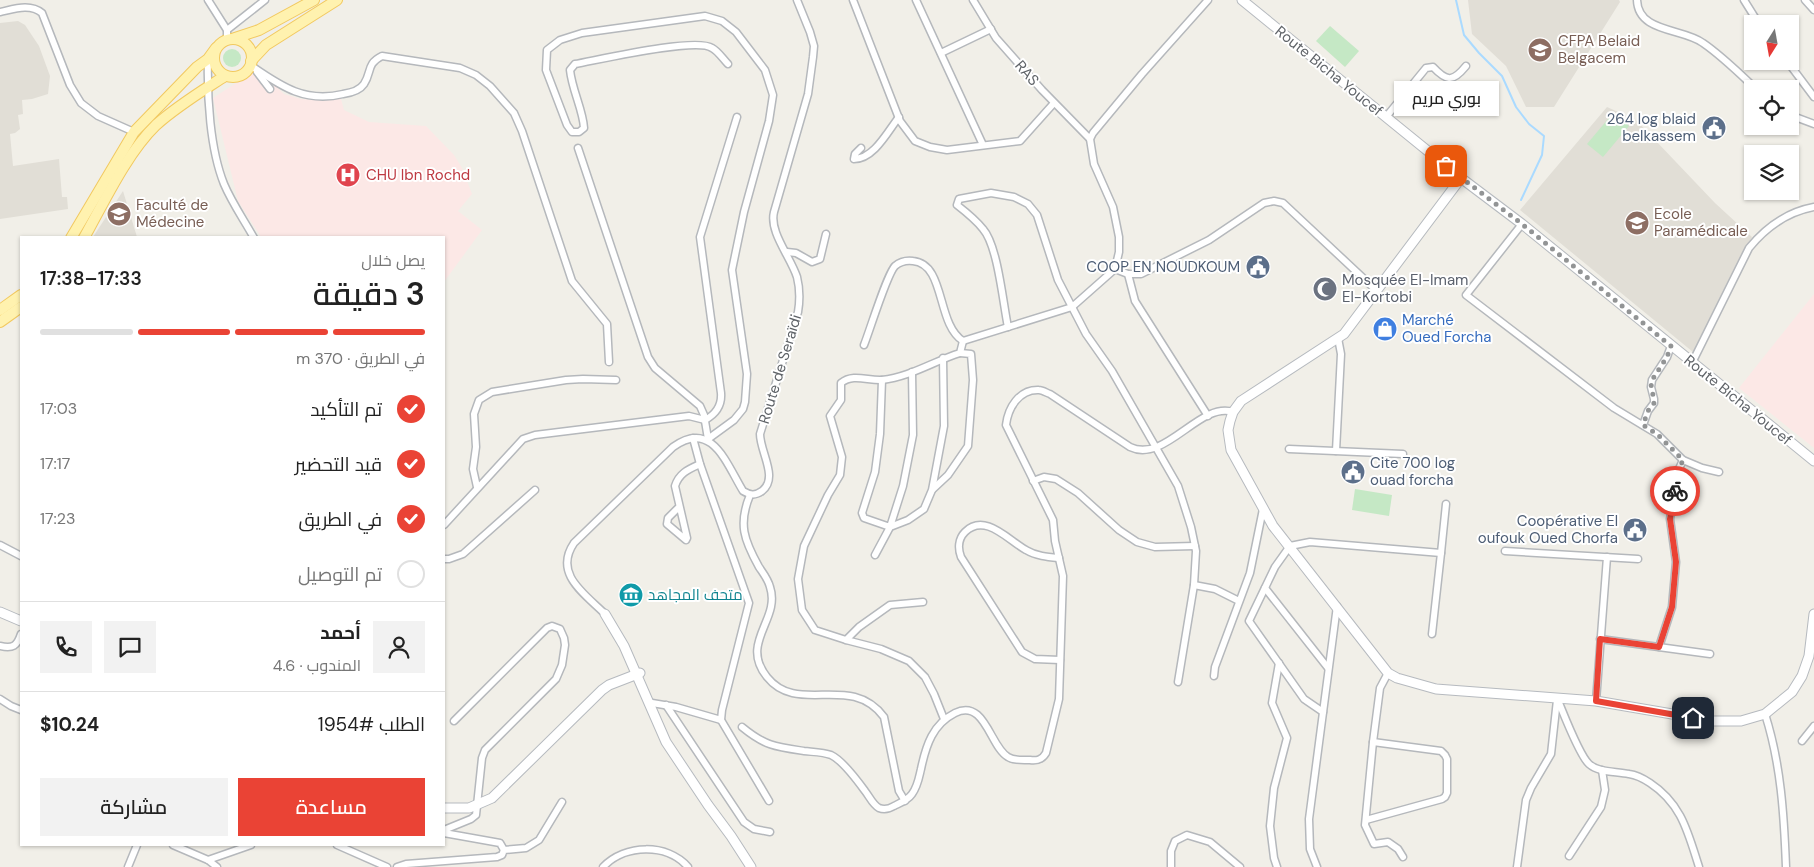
<!DOCTYPE html>
<html lang="ar">
<meta charset="utf-8">
<style>
body{margin:0;font-family:"DM Sans",Cairo,sans-serif;background:#f2f2f2;color:#222;direction:rtl;height:100vh;display:flex;flex-direction:column;font-size:19px;white-space:nowrap}
*{box-sizing:border-box;margin:0}
p{font-size:16px;color:#767676}
.icon{flex:none;width:28px;height:28px;fill:none;stroke:currentColor;stroke-width:2;stroke-linecap:round;stroke-linejoin:round}
.map{position:relative;flex:1;overflow:hidden;direction:ltr}
.panel{position:absolute;left:20px;top:236px;width:425px;height:610px;display:flex;flex-direction:column;background:#fff;border-radius:0px;box-shadow:0 1px 4px #0004;direction:rtl}
.panel>*{flex:none}
.needle{width:32px;rotate:191deg}
.controls{position:absolute;left:1744px;top:15px;display:grid;gap:10px}
.controls a{display:grid;place-items:center;width:55px;height:55px;border-radius:0px;background:#fff;box-shadow:0 1px 4px #0004;font-size:25px}
.pin{position:absolute;display:grid;place-items:center;width:42px;height:42px;color:#fff;margin:-21px;border-radius:10px;box-shadow:0 2px 8px #0006}
.courier{position:absolute;display:grid;place-items:center;width:50px;height:50px;margin:-25px;border:4px solid #ea4335;border-radius:50%;background:#fff;color:#222;box-shadow:0 1px 6px #0007}
.bubble{position:absolute;height:35px;border-radius:0px;background:#fff;box-shadow:0 1px 4px #0004;font-size:16px;font-weight:600;line-height:35px;text-align:center;direction:rtl}
.headline em{font-style:normal;font-weight:600}
.headline div{display:flex;flex-direction:column-reverse}
.headline{display:flex;align-items:center;justify-content:space-between;height:85px;padding:0 20px}
h1{font-size:32px;font-weight:600;line-height:38px}
.bar{display:grid;grid-template-columns:repeat(4,1fr);gap:8px 5px;align-content:center;height:60px;padding:0 20px}
.bar i{height:6px;border-radius:4px;background:#e0e0e0}
.bar .selected{background:#ea4335}
.bar p{grid-column:span 4}
.line{display:flex;align-items:center;gap:12px;padding:0 20px;border-top:1px solid #e0e0e0}
.line div{flex:1}
.round{display:grid;place-items:center;flex:none;width:52px;height:52px;border-radius:0px;background:#f2f2f2}
ol{padding:0 20px;list-style:none}
li{display:flex;align-items:center;gap:15px;height:55px}
li p{margin-inline-start:auto}
li .icon{padding:5px;border-radius:50%;background:#ea4335;color:#fff;stroke-width:4}
li:last-child{color:#767676}
li i{width:28px;height:28px;border:2px solid #e0e0e0;border-radius:50%}
.action{display:flex;gap:10px;margin-top:auto;padding:10px 20px}
.action a{flex:1;height:58px;border-radius:0px;background:#ea4335;color:#fff;font-size:20px;font-weight:600;line-height:58px;text-align:center}
.action a+a{background:#f2f2f2;color:#222}
.map>svg:first-child{display:block}
.education{fill:#e1ded6}
.medical{fill:#fce8e6}
.green{fill:#c5e8c5}
.lines{fill:none;stroke-linecap:round;stroke-linejoin:round}
.stream{stroke:#aadaff;stroke-width:2}
.street-casing{stroke:#b5b8bc;stroke-width:9}
.secondary-casing{stroke:#b6babf;stroke-width:11}
.primary-casing{stroke:#f2c960;stroke-width:12}
.street{stroke:#fff;stroke-width:6}
.secondary{stroke:#fff;stroke-width:9}
.primary{stroke:#fff2af;stroke-width:10}
.done{stroke:#929495;stroke-width:5;stroke-dasharray:0 9}
.route{stroke:#ea4335;stroke-width:6}
.labels{text-anchor:middle;dominant-baseline:central;stroke-width:4;stroke-linejoin:round;paint-order:stroke}
.education-label{font-size:15px;fill:#785e54;stroke:#fff;text-anchor:start}
.street-label{font-size:15px;fill:#5f6368;stroke:#fff}
.service-label{font-size:15px;fill:#4e5e75;stroke:#fff;text-anchor:end}
.health-label{font-size:15px;fill:#be3a42;stroke:#fff;text-anchor:start}
.worship-label{font-size:15px;fill:#5b616d;stroke:#fff;text-anchor:start}
.shop-label{font-size:15px;fill:#366cbe;stroke:#fff;text-anchor:start}
.culture-label{font-size:15px;fill:#0d838f;stroke:#fff;text-anchor:start}
</style>
<div class="map">
<svg width="1814" height="867" viewBox="0 0 1814 867">
<rect width="100%" height="100%" fill="#f1efe8"/>
<g class="education">
<polygon points="1468,0 1619,0 1620,2 1554,107 1526,107 1506,66 1472,34"/>
<polygon points="18,21 25,25 39,46 50,76 48,94 32,99 22,100 23,114 18,115 20,129 15,133 10,134 13,166 59,159 62,197 67,197 68,209 0,219 0,23"/>
<polygon points="1607,107 1636,120 1715,203 1752,237 1693,352 1520,210"/>
<polygon points="123,191 137,237 93,237"/>
</g>
<g class="medical">
<polygon points="253,72 267,90 275,85 284,94 301,99 321,100 341,99 344,110 369,122 426,126 454,155 462,168 472,194 458,211 482,230 444,282 444,238 261,237 238,201 213,98"/>
<polygon points="1814,294 1814,448 1739,388"/>
</g>
<g class="green">
<polygon points="1330,26 1359,51 1345,67 1316,41"/>
<circle cx="232" cy="58" r="9"/>
<polygon points="1613,113 1629,126 1603,157 1587,144"/>
<polygon points="1355,489 1392,495 1389,516 1352,510"/>
</g>
<g class="lines">
<polyline class="stream" points="1456,0 1464,35 1479,53 1502,76 1516,107 1529,124 1544,136 1542,155 1521,200"/>
<defs>
<g id="street">
<polyline points="208,0 227,30 227,40"/>
<polyline points="853,0 900,121 915,141 930,147 947,150 1020,141 1054,103"/>
<polyline points="916,0 983,145"/>
<polyline points="973,0 996,38 1042,90 1090,139"/>
<path d="M 1637,0 C 1638,33 1683,28 1703,43 C 1722,56 1739,73 1756,89"/>
<polyline points="1744,0 1759,24"/>
<polyline points="1805,0 1814,10"/>
<path d="M 0,12 C 14,9 30,3 42,13 L 70,85 L 81,103 L 98,116 L 134,132"/>
<polyline points="227,30 265,0"/>
<polyline points="941,53 991,29"/>
<path d="M 208,59 C 207,97 210,149 224,184 C 232,203 244,220 254,238"/>
<polyline points="1787,61 1814,97"/>
<path d="M 253,67 C 282,87 306,103 343,94 C 350,93 360,90 364,84 C 372,72 366,64 382,56 L 460,68 L 476,75 L 490,86 L 514,113 L 522,131 L 572,281 L 607,324 L 609,362"/>
<polyline points="257,72 270,89"/>
<polyline points="1790,115 1814,124"/>
<path d="M 1386,117 L 1426,68 L 1433,67 C 1447,82 1453,82 1466,66"/>
<path d="M 578,148 L 648,357 L 655,368 L 700,406 L 704,415 L 708,439 L 734,420 L 743,409 L 745,402 L 747,374 L 732,270 L 744,212 L 769,121 L 773,95 L 765,70 L 736,32 L 722,21 L 705,16 L 582,33 L 560,40 L 547,50 L 546,70 L 567,125 L 572,132 L 579,132 L 584,128 C 583,110 572,90 570,70 L 575,64 C 598,60 696,37 712,48 C 718,51 723,59 728,64"/>
<path d="M 861,148 L 855,154 L 854,159 C 874,159 888,131 899,117"/>
<polyline points="1522,224 1466,295 1614,408 1657,434 1683,460 1702,468 1719,472"/>
<polyline points="787,252 796,253 812,262 820,259 826,234"/>
<polyline points="1115,269 1128,274 1141,274 1209,240 1264,203 1274,201 1283,203 1377,291"/>
<polyline points="1128,274 1135,301 1208,416"/>
<path d="M 1008,327 C 1003,304 998,246 983,229 C 976,220 966,212 957,205 L 959,199 L 991,193 L 1014,197 L 1028,204 L 1037,215 L 1058,280 L 1086,334 L 1112,371 L 1178,486 L 1191,527 L 1196,551 L 1194,585 L 1178,682"/>
<path d="M 864,345 C 870,330 887,274 895,266 C 901,261 906,260 913,261 C 946,264 936,324 963,341 L 1072,307 L 1115,269 L 1119,252 L 1119,237 L 1113,207 L 1094,164 L 1090,139 L 1093,133 L 1142,74 L 1208,0"/>
<path d="M 1692,363 L 1749,248 C 1767,226 1787,212 1814,207"/>
<polyline points="882,380 880,434 875,472 862,513 864,518 890,527 903,486 913,435 912,372"/>
<polyline points="1643,425 1648,411 1654,403 1654,399 1651,387 1652,380 1667,357 1671,346"/>
<polyline points="693,438 700,464 749,603 722,710 721,720 769,801"/>
<polyline points="1289,449 1403,454"/>
<polyline points="1336,451 1341,354 1338,338"/>
<polyline points="1033,481 1044,477 1056,479 1078,493 1119,530 1137,542 1155,547 1195,546"/>
<polyline points="477,487 473,469 476,447 474,414 479,400 492,392 566,380 583,379 616,380"/>
<polyline points="933,489 948,475 968,446 973,380 971,354 960,353"/>
<path d="M 750,495 C 738,524 744,540 759,567 C 763,573 768,579 770,587 C 781,620 739,642 767,677 C 798,716 850,672 884,717 L 899,791 L 905,801"/>
<path d="M 679,507 L 668,518 L 667,524 L 686,540 L 687,538 L 675,486 C 679,473 689,469 700,464"/>
<path d="M 444,525 L 523,439 L 535,435 L 689,416 L 705,420 C 716,414 722,406 721,393 L 700,237 L 737,117"/>
<polyline points="0,545 21,556"/>
<polyline points="1505,551 1638,559"/>
<polyline points="1441,553 1446,504"/>
<polyline points="875,555 890,527 908,520 924,509 932,490 944,426 943,358"/>
<path d="M 1059,558 C 1048,557 1036,556 1026,550 C 1009,541 985,512 965,532 C 958,539 958,549 961,557 L 1022,652 L 1035,659 L 1060,660"/>
<polyline points="444,559 449,559 463,554 535,490"/>
<polyline points="1194,585 1215,589 1239,601"/>
<polyline points="1265,588 1328,668"/>
<path d="M 605,614 C 585,594 553,574 574,543 L 673,447 C 712,419 726,463 743,491 C 750,495 755,496 762,491 C 779,478 760,452 760,434 L 798,312 C 800,300 800,289 797,277 C 790,256 769,232 774,212 L 808,94 L 813,57 L 814,46 L 810,32 L 797,0"/>
<polyline points="1600,639 1710,654"/>
<polyline points="846,640 859,627 890,605 923,602"/>
<path d="M 0,646 C 13,649 17,646 21,634"/>
<polyline points="1659,647 1672,607 1676,562 1670,519 1678,471 1683,460"/>
<polyline points="1388,673 1380,688 1373,742 1365,825 1374,844 1388,842 1398,849 1403,857"/>
<polyline points="1214,676 1215,667 1250,573 1263,509"/>
<path d="M 1557,698 C 1563,712 1579,755 1589,764 C 1599,773 1616,771 1629,774 C 1637,775 1644,779 1650,783 C 1682,804 1688,833 1699,867"/>
<polyline points="0,699 11,706 21,710"/>
<polyline points="1596,701 1607,557"/>
<polyline points="652,703 676,707 721,720"/>
<polyline points="666,705 744,822 754,829 770,832"/>
<polyline points="1323,712 1304,699 1249,621 1275,567 1290,546 1310,542 1441,553 1432,634"/>
<path d="M 1765,714 C 1781,764 1784,815 1786,867"/>
<path d="M 944,719 L 934,694 L 925,677 L 909,661 L 881,649 L 846,640 L 815,630 L 802,610 L 798,579 L 804,546 L 828,495 L 840,475 L 842,457 L 830,416 L 841,400 L 841,383 C 853,373 868,381 882,380 C 910,377 934,361 960,353 L 963,341"/>
<path d="M 742,727 C 765,746 776,747 804,751 C 813,752 823,752 831,755 C 842,760 857,780 865,791 C 869,796 873,805 879,808 C 884,810 889,809 894,806 C 900,803 908,800 912,794 C 918,786 919,777 921,769 C 926,745 933,724 955,713 C 985,698 990,747 1008,757 C 1014,761 1023,760 1030,760 C 1037,761 1042,760 1046,753 L 1059,699 L 1063,576 L 1055,541 L 1053,520 L 1006,425 C 1008,408 1019,389 1039,390 C 1042,390 1047,393 1050,394 L 1130,447 C 1165,464 1200,401 1233,412"/>
<polyline points="1802,741 1814,726"/>
<polyline points="1366,820 1442,799 1445,797 1447,793 1447,759 1445,755 1441,751 1373,742"/>
<polyline points="444,830 471,819 476,815 482,758 485,750 556,679 562,665 565,645 564,638 560,629 552,626 547,628 454,721"/>
<polyline points="444,833 500,843 504,850"/>
<polyline points="173,845 208,860 217,867"/>
<polyline points="337,845 387,867"/>
<polyline points="1569,856 1601,807 1605,790 1602,770"/>
<polyline points="208,860 251,845"/>
<polyline points="128,867 137,845"/>
<polyline points="397,867 406,864 497,857 502,855 504,850 526,848 539,840 562,802"/>
<path d="M 603,867 C 625,844 667,843 688,867"/>
<polyline points="1171,867 1171,851 1175,841 1187,835 1210,842 1240,867"/>
<polyline points="1277,867 1274,858 1270,826 1274,788 1287,738 1272,703 1279,663"/>
<polyline points="1317,867 1310,849 1309,819 1337,606"/>
<polyline points="1517,867 1526,800 1531,788 1551,754 1557,700"/>
</g>
<g id="secondary">
<polyline points="1242,0 1461,178 1522,224 1814,461"/>
<polyline points="1461,178 1344,334 1241,401 1233,412 1230,421 1228,430 1231,450 1273,526 1388,673 1397,678 1436,689 1596,701 1713,721 1741,721 1765,714 1792,692 1802,676 1809,656 1814,614"/>
<polyline points="0,612 21,621"/>
<polyline points="605,614 624,646 666,742 708,805 731,836 751,867"/>
<polyline points="444,808 469,808 492,798 602,690 609,685 640,673"/>
</g>
<g id="primary">
<polyline points="232,39 259,30 314,0"/>
<circle cx="233" cy="58" r="19"/>
<polyline points="251,61 266,45 337,0"/>
<polyline points="71,238 134,132 197,67 208,59 216,48"/>
<path d="M 84,238 C 104,202 127,153 156,125 C 177,106 202,91 225,76"/>
<polyline points="0,310 21,295"/>
<polyline points="0,322 21,307"/>
</g>
</defs>
<use href="#street" class="street-casing"/>
<use href="#secondary" class="secondary-casing"/>
<use href="#primary" class="primary-casing"/>
<use href="#street" class="street"/>
<use href="#secondary" class="secondary"/>
<use href="#primary" class="primary"/>
</g>
<g class="lines">
<polyline class="done" points="1446,166 1522,224 1671,346 1667,357 1652,380 1651,387 1654,399 1654,403 1648,411 1643,425 1657,434 1683,460 1678,471 1675,491"/>
<polyline class="route" points="1675,491 1670,519 1676,562 1672,607 1659,647 1600,639 1596,701 1693,718"/>
</g>
<defs>
<symbol id="university-disc" viewBox="-11 -11 22 22"><circle r="9.5" fill="#8d6e63" stroke="#fff"/><path d="M0-5L7-2L0 1L-7-2ZM-4 1L0 2.5L4 1V4Q0 6-4 4Z" fill="#fff"/></symbol>
<symbol id="civic-disc" viewBox="-11 -11 22 22"><circle r="9.5" fill="#5c6f8a" stroke="#fff"/><path d="M-.6-6.5H3V-4.5H.6V-3L4-1V1h2V6H-6V1h2V-1L-.6-3ZM-1.2 2.5V6h2.4V2.5Z" fill="#fff"/></symbol>
<symbol id="hospital-disc" viewBox="-11 -11 22 22"><circle r="9.5" fill="#e0444e" stroke="#fff"/><path d="M-5-5h3v3.5h4V-5h3V5h-3V1.5h-4V5h-3Z" fill="#fff"/></symbol>
<symbol id="mosque-disc" viewBox="-11 -11 22 22"><circle r="9.5" fill="#6b7280" stroke="#fff"/><path d="M3.5-4.9A6 6 0 1 0 3.5 4.9A5 5 0 1 1 3.5-4.9Z" fill="#fff"/></symbol>
<symbol id="shop-disc" viewBox="-11 -11 22 22"><circle r="9.5" fill="#3f7fe0" stroke="#fff"/><path d="M-5-2.5h2.3a2.7 3.5 0 0 1 5.4 0H5L5.5 6h-11ZM-1.5-2.5h3a1.5 2.3 0 0 0-3 0Z" fill="#fff"/></symbol>
<symbol id="museum-disc" viewBox="-11 -11 22 22"><circle r="9.5" fill="#0f9aa8" stroke="#fff"/><path d="M0-6L6-3V-2H-6V-3ZM-5-1h2V3h-2ZM-1-1h2V3h-2ZM3-1h2V3H3ZM-6 4H6V6H-6Z" fill="#fff"/></symbol>
</defs>
<g fill-rule="evenodd">
<use href="#university-disc" x="1526" y="36" width="28" height="28"/>
<use href="#civic-disc" x="1700" y="114" width="28" height="28"/>
<use href="#hospital-disc" x="334" y="161" width="28" height="28"/>
<use href="#university-disc" x="105" y="200" width="28" height="28"/>
<use href="#university-disc" x="1623" y="209" width="28" height="28"/>
<use href="#civic-disc" x="1244" y="253" width="28" height="28"/>
<use href="#mosque-disc" x="1311" y="275" width="28" height="28"/>
<use href="#shop-disc" x="1371" y="315" width="28" height="28"/>
<use href="#civic-disc" x="1339" y="458" width="28" height="28"/>
<use href="#civic-disc" x="1621" y="516" width="28" height="28"/>
<use href="#museum-disc" x="617" y="581" width="28" height="28"/>
</g>
<g class="labels">
<g class="education-label">
<text x="1558" y="41">CFPA Belaid<tspan x="1558" dy="17">Belgacem</tspan></text>
<text x="136" y="205">Faculté de<tspan x="136" dy="17">Médecine</tspan></text>
<text x="1654" y="214">Ecole<tspan x="1654" dy="17">Paramédicale</tspan></text>
</g>
<g class="street-label">
<text transform="translate(1329 71) rotate(39)">Route Bicha Youcef</text>
<text transform="translate(1027 73) rotate(49)">RAS</text>
<text transform="translate(780 369) rotate(-73)">Route de Seraïdi</text>
<text transform="translate(1738 400) rotate(39)">Route Bicha Youcef</text>
</g>
<g class="service-label">
<text x="1696" y="119">264 log blaid<tspan x="1696" dy="17">belkassem</tspan></text>
<text x="1240" y="267">COOP EN NOUDKOUM</text>
<text x="1370" y="463" text-anchor="start">Cite 700 log<tspan x="1370" dy="17">ouad forcha</tspan></text>
<text x="1618" y="521">Coopérative El<tspan x="1618" dy="17">oufouk Oued Chorfa</tspan></text>
</g>
<g class="health-label">
<text x="366" y="175">CHU Ibn Rochd</text>
</g>
<g class="worship-label">
<text x="1342" y="280">Mosquée El-Imam<tspan x="1342" dy="17">El-Kortobi</tspan></text>
</g>
<g class="shop-label">
<text x="1402" y="320">Marché<tspan x="1402" dy="17">Oued Forcha</tspan></text>
</g>
<g class="culture-label">
<text x="648" y="595">متحف المجاهد</text>
</g>
</g>
</svg>
<div class="controls">
<a><svg class="needle" viewBox="-14 -14 28 28"><path d="M0-13l5 13h-10z" fill="#e53935"/><path d="M0 13l5-13h-10z" fill="#767676"/></svg></a>
<a><svg class="icon" aria-label="locate" viewBox="0 0 24 24"><circle cx="12" cy="12" r="6"/><path d="M12 2v4M12 18v4M2 12h4M18 12h4"/></svg></a>
<a><svg class="icon" aria-label="layers" viewBox="0 0 24 24"><path d="M12 4l9 5-9 5-9-5zM3 14l9 5 9-5"/></svg></a>
</div>
<div class="pin" style="left:1446px;top:166px;background:#ea580c"><svg class="icon" aria-label="bag" viewBox="0 0 24 24"><path d="M5 8h14l-1 12H6zM9 8a3 3 0 0 1 6 0"/></svg></div>
<div class="pin" style="left:1693px;top:718px;background:#1f2937"><svg class="icon" aria-label="home" viewBox="0 0 24 24"><path d="M3 11l9-7 9 7M6 9v11h12V9"/></svg></div>
<div class="courier" style="left:1675px;top:491px"><svg class="icon" aria-label="bike" viewBox="0 0 24 24"><circle cx="6" cy="16" r="4"/><circle cx="18" cy="16" r="4"/><path d="M6 16l4-8h5l3 8M10 8l3 8H6M13 5h3"/></svg></div>
<div class="bubble" style="left:1394px;top:81px;width:105px">بوري مريم</div>
<section class="panel">
<div class="headline"><div><h1>3 دقيقة</h1><p>يصل خلال</p></div><em>17:33–17:38</em></div>
<div class="bar"><i class="selected"></i><i class="selected"></i><i class="selected"></i><i></i><p>في الطريق · 370 m</p></div>
<ol>
<li><svg class="icon" aria-label="check" viewBox="0 0 24 24"><path d="M5 12l5 5 9-10"/></svg>تم التأكيد<p>17:03</p></li>
<li><svg class="icon" aria-label="check" viewBox="0 0 24 24"><path d="M5 12l5 5 9-10"/></svg>قيد التحضير<p>17:17</p></li>
<li><svg class="icon" aria-label="check" viewBox="0 0 24 24"><path d="M5 12l5 5 9-10"/></svg>في الطريق<p>17:23</p></li>
<li><i></i>تم التوصيل</li>
</ol>
<div class="line" style="height:90px"><a class="round"><svg class="icon" aria-label="person" viewBox="0 0 24 24"><circle cx="12" cy="8" r="4"/><path d="M4 21q1-7 8-7t8 7"/></svg></a><div><b>أحمد</b><p>المندوب · 4.6</p></div><a class="round"><svg class="icon" aria-label="chat" viewBox="0 0 24 24"><path d="M4 5h16v11H9l-5 4z"/></svg></a><a class="round"><svg class="icon" aria-label="phone" viewBox="0 0 24 24"><path d="M5 4h4l2 5-3 2q2 4 5 5l2-3 5 2v4C11 20 4 13 5 4z"/></svg></a></div>
<div class="line" style="height:65px"><div>الطلب #1954</div><b>$10.24</b></div>
<div class="action"><a>مساعدة</a><a>مشاركة</a></div>
</section>
</div>
